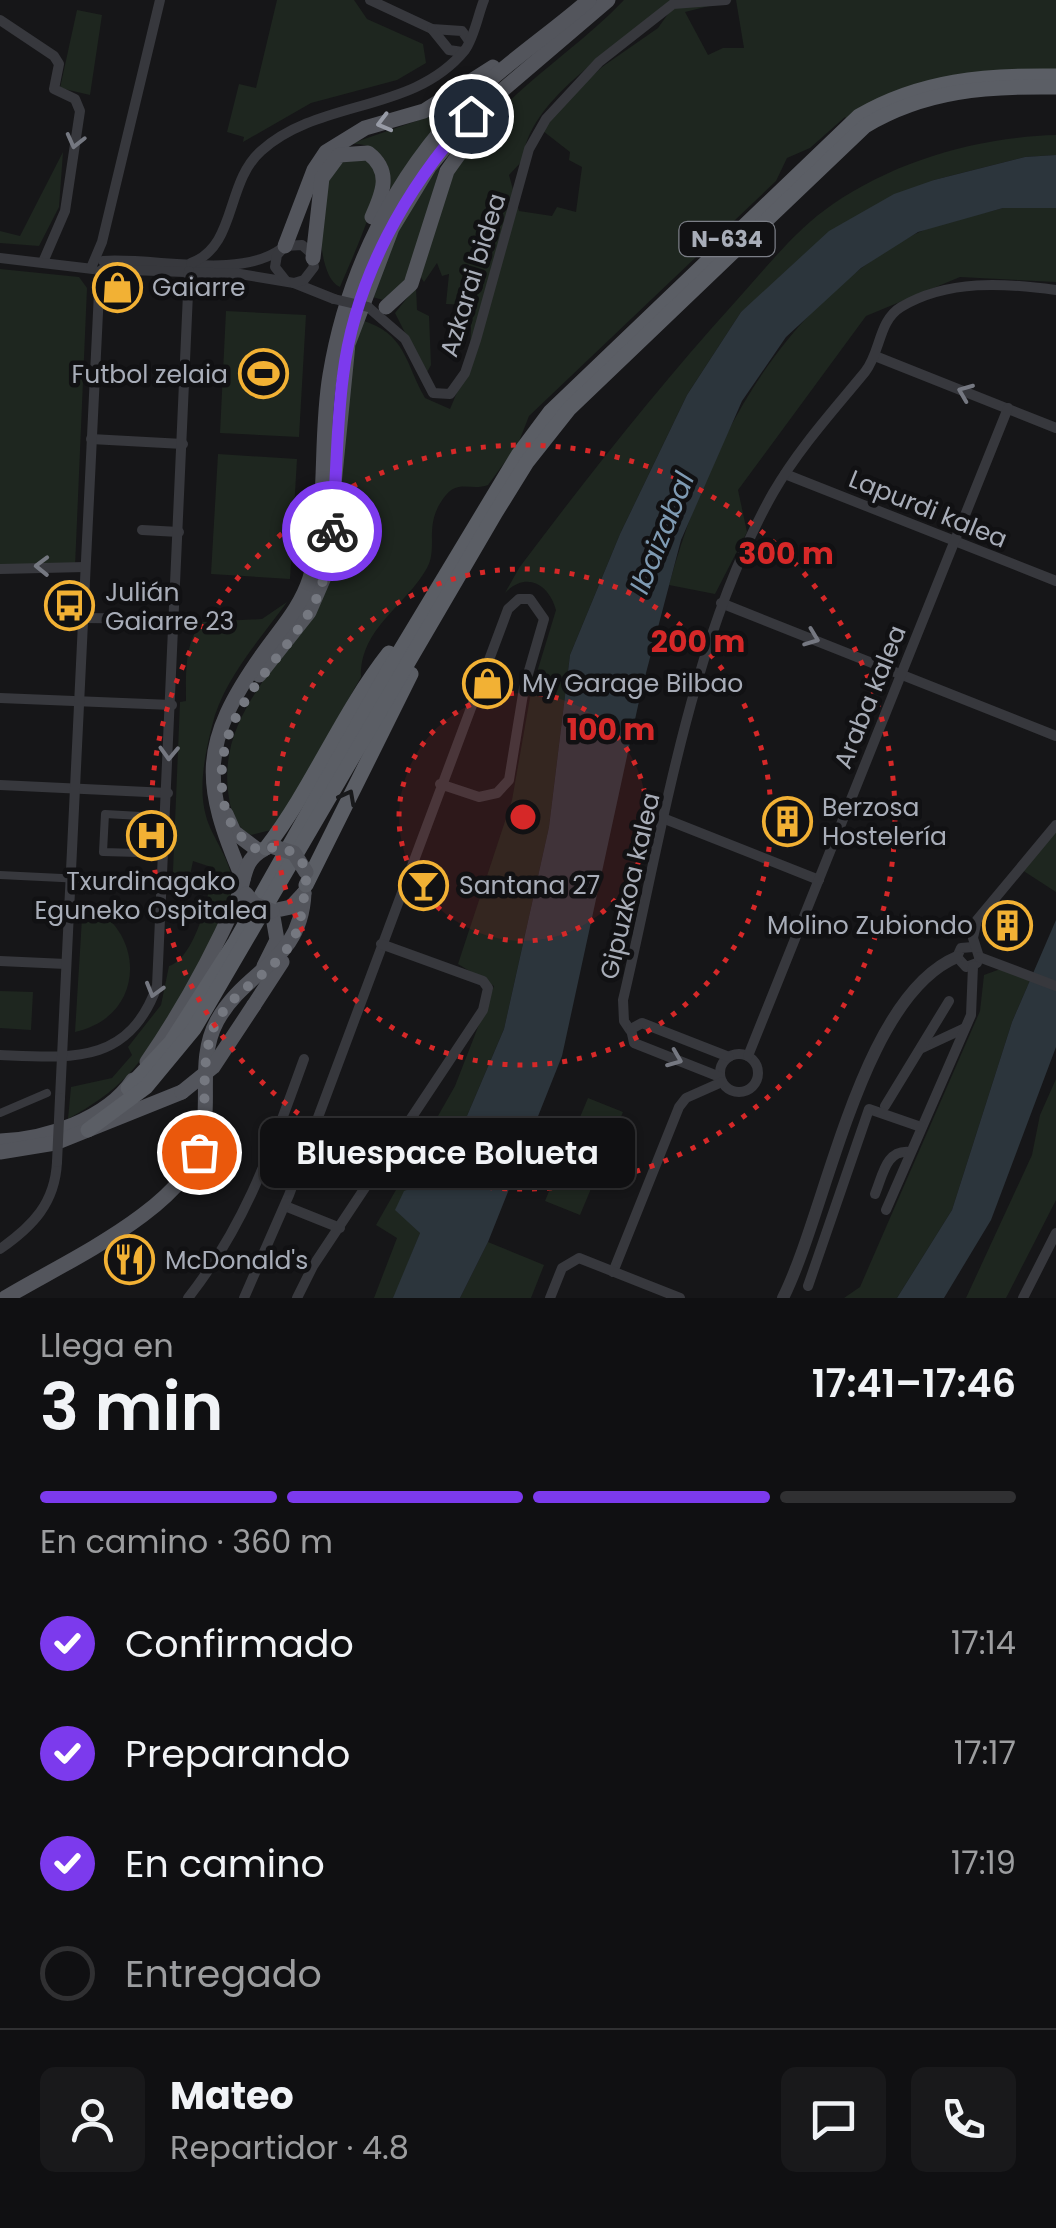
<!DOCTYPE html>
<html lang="es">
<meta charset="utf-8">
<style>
body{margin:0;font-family:Poppins,sans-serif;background:#19191b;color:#f1f3f6;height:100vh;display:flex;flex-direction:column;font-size:38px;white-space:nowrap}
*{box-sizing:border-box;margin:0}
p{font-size:32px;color:#9c9d9f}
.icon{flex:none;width:55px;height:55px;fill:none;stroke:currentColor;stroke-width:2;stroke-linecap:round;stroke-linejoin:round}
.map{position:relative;height:1298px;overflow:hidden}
.panel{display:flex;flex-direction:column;background:#101012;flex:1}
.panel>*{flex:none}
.pin{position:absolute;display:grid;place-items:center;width:85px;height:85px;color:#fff;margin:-42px;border:5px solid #fff;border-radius:50%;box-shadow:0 2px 10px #0007}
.courier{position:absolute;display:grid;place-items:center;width:100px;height:100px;margin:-50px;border:8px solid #7c3aed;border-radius:50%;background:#fff;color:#222;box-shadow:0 2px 12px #0007}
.bubble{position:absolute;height:70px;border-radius:15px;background:#101012;box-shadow:0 2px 8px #0004,0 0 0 2px #303032;font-size:32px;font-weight:600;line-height:70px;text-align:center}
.overview em{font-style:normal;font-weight:600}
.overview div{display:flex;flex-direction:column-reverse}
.overview{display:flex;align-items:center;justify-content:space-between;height:170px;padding:0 40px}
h1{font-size:65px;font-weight:600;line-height:75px}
.bar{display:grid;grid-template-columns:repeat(4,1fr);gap:15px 10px;align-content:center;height:120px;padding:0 40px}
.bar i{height:12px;border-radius:8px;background:#303032}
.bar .on{background:#7c3aed}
.bar p{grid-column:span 4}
.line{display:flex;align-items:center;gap:25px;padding:0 40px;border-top:2px solid #303032}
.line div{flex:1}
.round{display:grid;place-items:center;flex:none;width:105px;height:105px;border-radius:15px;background:#19191b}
ol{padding:0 40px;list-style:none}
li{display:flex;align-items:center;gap:30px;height:110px}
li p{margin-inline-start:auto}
li .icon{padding:10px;border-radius:50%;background:#7c3aed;color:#fff;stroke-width:4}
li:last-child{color:#9c9d9f}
li i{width:55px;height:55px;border:5px solid #303032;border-radius:50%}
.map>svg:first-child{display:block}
.green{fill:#1e261f}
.water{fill:#2c353c}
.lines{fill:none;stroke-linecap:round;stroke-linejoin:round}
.pedestrian{stroke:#37383d;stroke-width:8}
.minor{stroke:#37383d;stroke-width:10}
.tertiary{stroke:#37383d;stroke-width:12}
.primary{stroke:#53555c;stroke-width:15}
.trunk{stroke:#5b5e65;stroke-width:15}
.minor-bridge{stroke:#37383d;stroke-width:10}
.primary-bridge{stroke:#53555c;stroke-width:15}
.oneway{stroke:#979ba6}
.oneway2{stroke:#757881}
.oneway3{stroke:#18191b}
.done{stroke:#757880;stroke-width:10;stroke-dasharray:0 18}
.route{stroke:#7c3aed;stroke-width:12}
.ring{fill:none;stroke:#d62828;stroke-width:5;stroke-dasharray:5 10}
.labels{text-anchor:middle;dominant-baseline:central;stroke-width:9;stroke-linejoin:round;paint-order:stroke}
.shield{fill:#111113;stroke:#7b7e86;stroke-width:2.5}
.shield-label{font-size:22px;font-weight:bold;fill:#a8adb8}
.street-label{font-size:25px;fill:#a8adb8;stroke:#111113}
.poi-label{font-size:25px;fill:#a8adb8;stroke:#111113;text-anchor:start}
.water-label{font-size:28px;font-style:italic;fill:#7f9bb3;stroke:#111113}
.centre{fill:#d62828;stroke:#111113;stroke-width:5}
.ring-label{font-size:30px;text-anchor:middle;font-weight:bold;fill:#d62828;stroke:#111113;stroke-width:9;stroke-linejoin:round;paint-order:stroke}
</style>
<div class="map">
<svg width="1056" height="1298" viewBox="0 0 1056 1298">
<rect width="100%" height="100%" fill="#161618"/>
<g class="green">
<polygon points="277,0 354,0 367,19 423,44 426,63 397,80 311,103 243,142 244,137 227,132 239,84 256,88"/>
<path d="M 624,0 L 673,0 C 659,7 649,20 637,29 C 598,59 526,108 523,160 L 509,175 L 519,211 L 552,216 L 557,207 L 576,212 L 582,167 L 569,160 L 570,152 L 543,131 L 564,102 L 602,67 L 658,28 L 678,0 L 733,0 L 685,12 L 708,55 L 723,48 L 744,48 L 736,0 L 1056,0 L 1056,77 L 850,122 L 845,117 L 810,148 L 787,158 L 776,181 L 529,416 L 518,444 L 488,485 C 472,491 459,480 446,495 C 422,524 439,546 427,568 C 405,607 360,628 361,677 L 275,829 L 251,835 C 237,828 231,813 229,798 C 213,702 306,652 333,569 C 340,546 339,517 340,493 C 344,435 347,377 361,320 C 406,333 405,363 425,398 L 450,409 C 464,377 477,339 468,305 L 446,304 L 449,274 L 442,276 L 437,263 L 424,282 L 420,276 C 433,230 445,176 475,138 C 517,85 577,49 624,0 Z"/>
<polygon points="77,10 102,15 90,95 60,88"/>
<path d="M 461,98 L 390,190 C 394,163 378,142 350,144 L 422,119 Z"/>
<path d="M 1056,135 L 1056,155 L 1025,157 L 934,180 L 741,312 L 687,395 L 620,534 L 570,655 L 549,827 L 504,1029 L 441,1177 L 414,1185 L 407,1216 L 420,1233 L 394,1298 L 374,1298 L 397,1238 L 376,1225 L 455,1086 L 494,986 L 458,964 L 512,800 L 531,692 L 556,610 C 549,584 526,571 505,593 L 519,568 C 588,476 659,386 736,301 C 766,268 795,230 833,204 C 897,160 979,137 1056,135 Z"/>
<polygon points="63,152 59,207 39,246 0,243 0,231 20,236"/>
<path d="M 355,156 C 363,159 371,160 375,169 C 384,193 350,262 340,287 C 314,276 316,187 334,168 C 339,162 348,159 355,156 Z"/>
<polygon points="441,163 409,281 383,300 369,296 406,212"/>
<path d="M 1003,208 L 1056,208 L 1056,282 L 960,277 L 866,316 L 738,490 L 747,532 L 715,594 L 669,585 C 708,444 780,305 915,234 C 941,221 975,216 1003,208 Z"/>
<polygon points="0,269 79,277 87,288 75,567 0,569"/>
<polygon points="416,287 417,310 429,316 431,365 426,374 395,313"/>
<polygon points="226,311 306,315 299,437 220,433"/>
<polygon points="218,454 297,459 290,579 211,574"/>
<path d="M 287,602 C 261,638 222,681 212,726 C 205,754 198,788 206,816 C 212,839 234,863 232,887 C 228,925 156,1045 129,1074 C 111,1093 91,1106 68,1119 L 71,1087 L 112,1078 L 132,1055 L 128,1047 L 161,1005 L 169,966 C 195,958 212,892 211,867 L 193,861 L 185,899 L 172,895 L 180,702 L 186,701 C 186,676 184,640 203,622 L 262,619 Z"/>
<polygon points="1056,825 1056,892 1019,868"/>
<path d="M 83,902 C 147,929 147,1016 75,1032 Z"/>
<polygon points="1006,967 1031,978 1012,1022 952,1210 897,1298 844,1298 860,1287 980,1011 984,975"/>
<polygon points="0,991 33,992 31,1030 0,1028"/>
<polygon points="1056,1079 1056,1200 1006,1298 966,1298 1032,1155 1040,1115"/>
<polygon points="588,1098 623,1112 580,1215 545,1201"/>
<polygon points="488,1242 544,1265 531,1298 460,1298"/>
</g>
<g class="water">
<polygon points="1056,155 1056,208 1003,208 918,232 861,268 786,337 742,401 681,540 641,692 562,1056 488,1242 460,1298 393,1298 420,1233 395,1210 404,1191 441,1177 504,1029 549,827 570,655 620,534 687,395 741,312 829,231 894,194 934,180 1025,157"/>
<polygon points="1056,920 1056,1047 991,1220 944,1298 897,1298 952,1210 1012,1022"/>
</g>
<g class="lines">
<g class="pedestrian">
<polygon points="105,814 141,816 139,853 103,852"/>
<polyline points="0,875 164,883"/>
<polyline points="0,1113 47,1093"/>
</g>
<g class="minor">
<polyline points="370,0 432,29 462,31 469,41"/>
<polyline points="0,20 54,56 59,64 54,89 75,99 80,111 65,211 43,262"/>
<polyline points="432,29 449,50 462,52"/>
<polyline points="0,258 93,269"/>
<path d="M 103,261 C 155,257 238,280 281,249"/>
<path d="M 191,263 C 237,246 225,183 261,151 C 320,98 413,114 465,50 C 474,38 478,15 484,0"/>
<polyline points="91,268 102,242 160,0"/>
<polyline points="103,269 240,274 294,283 334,299"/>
<polyline points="286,281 275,267 277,255 285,246 302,245 311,253 314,267 304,280 294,283"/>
<polyline points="368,307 405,339 433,393 450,394 465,373 476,340 529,149 546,119 599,62 673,4 726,0"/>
<polyline points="875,356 1056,428"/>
<polyline points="91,439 183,444"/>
<polyline points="785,474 1056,581"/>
<polyline points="142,530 179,532"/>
<polyline points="0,569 85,567"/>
<polyline points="721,603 1056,736"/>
<polyline points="83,618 175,619"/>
<polyline points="0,698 172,705"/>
<polyline points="0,785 168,793"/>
<polyline points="665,819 819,880"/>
<polyline points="973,947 961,948 957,957 966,967 977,963"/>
<polyline points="979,957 973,938 977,920 1056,825"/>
<polyline points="979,957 1056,986"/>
<polyline points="0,961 66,964"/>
<path d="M 630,1030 L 624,1021 L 623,1000 C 662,835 690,640 773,493 C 799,448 833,411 865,372 C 881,352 878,321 901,307 C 948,279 1005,283 1056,290"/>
<polyline points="922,1048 965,1028"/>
<circle cx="739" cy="1073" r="19"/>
<path d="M 0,1055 C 71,1058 129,1065 157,986 L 189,271"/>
<polyline points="748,1056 1008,408"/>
<polyline points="720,1077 634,1043 631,1029 642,1023 729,1057"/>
<polyline points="60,1098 100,271"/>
<polyline points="885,1106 949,1001"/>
<path d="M 875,1194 C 883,1175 886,1149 910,1152"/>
<polyline points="285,1206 340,1228"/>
<polyline points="886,1210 971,1015 973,966"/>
<path d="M 0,1249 C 33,1226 55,1203 57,1162"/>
<polyline points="613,1272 679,1107 686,1098 722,1082"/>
<polyline points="808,1286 869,1109 921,1127"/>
<path d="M 188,1298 C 247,1223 272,1147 304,1059"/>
<polyline points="244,1298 289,1195 508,609 519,599 530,599 544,619 524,688 509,780 497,793 479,797 440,784"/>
<polyline points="297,1298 313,1266 483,1010 488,988 483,981 381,944"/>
<polyline points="550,1298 562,1268 579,1258 680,1298"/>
<polyline points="1023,1298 1056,1233"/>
</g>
<path class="tertiary" d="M 783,1298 C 827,1210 861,997 957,957"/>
<g class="primary">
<polyline points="285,246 314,170 326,152 365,128 424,111 493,67"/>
<path d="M 313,258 L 322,178 L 339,155 L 368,153 C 392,171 383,193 372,217"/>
<polyline points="386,307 411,284 447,171 489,112"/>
<polyline points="259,675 309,612 325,575 348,344 392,228 429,167 471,117 608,0"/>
<polyline points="226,814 234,832 259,851"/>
<path d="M 243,879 C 201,782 200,743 262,655 C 280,629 300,609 310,578 C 329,516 319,439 330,375 C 347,272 394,177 467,102 C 504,64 549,35 589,0"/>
<polyline points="264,966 277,940 272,911 291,907 304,893"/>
<polyline points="254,1005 282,962"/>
<path d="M 147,1062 C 182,1011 211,958 236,902 C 246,881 241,861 264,849"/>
<path d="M 0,1141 C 45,1140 107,1119 133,1080"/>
<polyline points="0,1152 55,1143 182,1092"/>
<path d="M 5,1298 C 62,1263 188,1208 202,1140 C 211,1101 197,1058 217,1021 C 246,968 301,963 304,893"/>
</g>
<g class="trunk">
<path d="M 266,848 C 313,787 341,714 389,653"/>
<polyline points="306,885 411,674"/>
<path d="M 128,1088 L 171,1042 L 235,942 L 389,669 L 518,455 L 550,412 L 859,116 C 921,80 985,75 1056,76"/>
<path d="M 88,1130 L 146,1087 L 194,1029 L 496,512 L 527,462 L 569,409 L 865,126 C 925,90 987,86 1056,87"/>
</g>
<g class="minor-bridge">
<polyline points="334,299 368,307"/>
<polyline points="57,1162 60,1098"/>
</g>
<g class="primary-bridge">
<polyline points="274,847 294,853 306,872"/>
<polyline points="246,894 254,904 272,911"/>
<polyline points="182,1092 213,1067 254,1005"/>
</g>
</g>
<defs><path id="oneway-chevron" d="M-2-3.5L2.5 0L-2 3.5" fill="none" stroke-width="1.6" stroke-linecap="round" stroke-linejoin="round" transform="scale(2.5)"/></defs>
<use class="oneway" href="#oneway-chevron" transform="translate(384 123) rotate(165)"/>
<g class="oneway2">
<use href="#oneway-chevron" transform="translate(75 141) rotate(104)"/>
<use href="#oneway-chevron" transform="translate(965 392) rotate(-158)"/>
<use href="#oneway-chevron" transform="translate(42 566) rotate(-179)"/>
<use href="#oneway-chevron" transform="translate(812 638) rotate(21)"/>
<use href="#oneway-chevron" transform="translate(169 753) rotate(92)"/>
<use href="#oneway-chevron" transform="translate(154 990) rotate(106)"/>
<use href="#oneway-chevron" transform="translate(675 1059) rotate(22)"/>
</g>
<use class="oneway3" href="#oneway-chevron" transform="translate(348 797) rotate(-62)"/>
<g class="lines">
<path class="done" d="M 199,1152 C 210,1112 198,1068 213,1029 C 229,991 271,976 291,943 C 301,927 302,908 305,891 C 307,877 307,865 296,855 C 284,846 272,846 259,851 C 234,834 224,818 222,788 C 216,708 278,668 313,606 C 325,582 329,557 332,531"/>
<path class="route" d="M 332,531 C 337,480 336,428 343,376 C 355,279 405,188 471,116"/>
</g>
<circle cx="523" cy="817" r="124" fill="#d62828" fill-opacity=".12"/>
<g class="ring">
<circle cx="523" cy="817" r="124"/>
<circle cx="523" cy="817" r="248"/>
<circle cx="523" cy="817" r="372"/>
</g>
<defs>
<symbol id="shop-ring" viewBox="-11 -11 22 22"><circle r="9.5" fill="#111113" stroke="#f2b134" stroke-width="1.5"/><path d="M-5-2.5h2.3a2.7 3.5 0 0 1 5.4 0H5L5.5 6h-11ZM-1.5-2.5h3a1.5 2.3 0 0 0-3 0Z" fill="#f2b134"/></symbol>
<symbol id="stadium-ring" viewBox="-11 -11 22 22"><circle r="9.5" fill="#111113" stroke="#f2b134" stroke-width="1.5"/><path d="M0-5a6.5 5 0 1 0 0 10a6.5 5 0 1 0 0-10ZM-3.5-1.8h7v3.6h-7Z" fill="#f2b134"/></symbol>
<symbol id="bus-ring" viewBox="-11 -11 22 22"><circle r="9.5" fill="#111113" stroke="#f2b134" stroke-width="1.5"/><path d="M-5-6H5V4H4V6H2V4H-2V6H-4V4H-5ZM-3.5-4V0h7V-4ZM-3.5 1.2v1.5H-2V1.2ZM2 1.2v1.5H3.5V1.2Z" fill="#f2b134"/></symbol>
<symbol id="building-ring" viewBox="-11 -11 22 22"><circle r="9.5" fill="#111113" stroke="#f2b134" stroke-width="1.5"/><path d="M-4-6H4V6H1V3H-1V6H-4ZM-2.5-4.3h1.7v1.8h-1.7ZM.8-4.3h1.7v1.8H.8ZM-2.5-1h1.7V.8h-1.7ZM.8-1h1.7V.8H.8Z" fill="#f2b134"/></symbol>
<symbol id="hospital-ring" viewBox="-11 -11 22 22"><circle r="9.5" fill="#111113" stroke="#f2b134" stroke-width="1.5"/><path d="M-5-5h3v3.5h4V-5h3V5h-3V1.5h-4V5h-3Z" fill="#f2b134"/></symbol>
<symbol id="bar-ring" viewBox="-11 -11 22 22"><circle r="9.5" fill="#111113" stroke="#f2b134" stroke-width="1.5"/><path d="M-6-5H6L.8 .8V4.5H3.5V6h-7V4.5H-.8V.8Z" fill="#f2b134"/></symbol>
<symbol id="restaurant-ring" viewBox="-11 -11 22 22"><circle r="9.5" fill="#111113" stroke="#f2b134" stroke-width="1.5"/><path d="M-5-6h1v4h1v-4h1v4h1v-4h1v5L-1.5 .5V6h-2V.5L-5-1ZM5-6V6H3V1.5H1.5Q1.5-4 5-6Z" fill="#f2b134"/></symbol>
</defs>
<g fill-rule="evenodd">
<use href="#shop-ring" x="90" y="260" width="55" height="55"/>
<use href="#stadium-ring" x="236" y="346" width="55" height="55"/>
<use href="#bus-ring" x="42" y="578" width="55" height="55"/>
<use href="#shop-ring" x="460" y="656" width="55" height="55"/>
<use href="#building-ring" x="760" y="794" width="55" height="55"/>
<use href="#hospital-ring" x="124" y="808" width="55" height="55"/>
<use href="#bar-ring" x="396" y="858" width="55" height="55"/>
<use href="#building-ring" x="980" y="898" width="55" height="55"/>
<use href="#restaurant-ring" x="102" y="1232" width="55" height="55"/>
</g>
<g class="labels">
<rect class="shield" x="679.5" y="222" width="95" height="34" rx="8"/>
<g class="shield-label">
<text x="727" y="239">N-634</text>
</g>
<g class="street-label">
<text transform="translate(473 275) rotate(-73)">Azkarai bidea</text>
<text transform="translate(928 509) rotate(22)">Lapurdi kalea</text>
<text transform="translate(870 697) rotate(-68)">Araba kalea</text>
<text transform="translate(630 886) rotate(-77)">Gipuzkoa kalea</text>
</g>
<g class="poi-label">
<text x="152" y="287">Gaiarre</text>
<text x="228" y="374" text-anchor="end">Futbol zelaia</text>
<text x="105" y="592">Julián<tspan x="105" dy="29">Gaiarre 23</tspan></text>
<text x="522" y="683">My Garage Bilbao</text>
<text x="822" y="807">Berzosa<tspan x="822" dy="29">Hostelería</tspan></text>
<text x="151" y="881" text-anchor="middle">Txurdinagako<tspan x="151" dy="29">Eguneko Ospitalea</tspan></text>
<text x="459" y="885">Santana 27</text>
<text x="973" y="925" text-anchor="end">Molino Zubiondo</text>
<text x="165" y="1260">McDonald's</text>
</g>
<g class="water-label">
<text transform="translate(662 533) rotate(-68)">Ibaizabal</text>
</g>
</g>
<circle cx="523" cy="817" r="15" class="centre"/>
<g class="ring-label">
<text x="786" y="564">300 m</text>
<text x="698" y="652">200 m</text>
<text x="611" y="740">100 m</text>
</g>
</svg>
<div class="pin" style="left:199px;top:1152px;background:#ea580c"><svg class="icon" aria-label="bag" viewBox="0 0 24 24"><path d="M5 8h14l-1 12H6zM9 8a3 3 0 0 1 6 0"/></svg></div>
<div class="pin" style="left:471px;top:116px;background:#1f2937"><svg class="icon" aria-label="home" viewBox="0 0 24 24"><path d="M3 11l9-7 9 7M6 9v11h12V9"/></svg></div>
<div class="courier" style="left:332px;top:531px"><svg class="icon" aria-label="bike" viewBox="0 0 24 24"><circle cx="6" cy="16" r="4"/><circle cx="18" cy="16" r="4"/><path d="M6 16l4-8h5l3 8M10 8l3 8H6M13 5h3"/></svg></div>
<div class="bubble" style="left:260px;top:1118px;width:375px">Bluespace Bolueta</div>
</div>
<section class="panel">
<div class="overview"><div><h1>3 min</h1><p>Llega en</p></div><em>17:41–17:46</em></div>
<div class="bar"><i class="on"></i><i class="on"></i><i class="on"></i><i></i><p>En camino · 360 m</p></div>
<ol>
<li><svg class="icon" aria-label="check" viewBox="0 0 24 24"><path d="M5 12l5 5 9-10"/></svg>Confirmado<p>17:14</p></li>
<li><svg class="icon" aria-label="check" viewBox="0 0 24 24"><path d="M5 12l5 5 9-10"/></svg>Preparando<p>17:17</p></li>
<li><svg class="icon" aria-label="check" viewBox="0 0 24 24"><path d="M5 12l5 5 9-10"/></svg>En camino<p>17:19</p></li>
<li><i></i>Entregado</li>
</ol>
<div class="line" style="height:180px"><a class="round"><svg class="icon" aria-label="person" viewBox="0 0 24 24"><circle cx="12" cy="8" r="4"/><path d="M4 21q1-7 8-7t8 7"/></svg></a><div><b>Mateo</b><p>Repartidor · 4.8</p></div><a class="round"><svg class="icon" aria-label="chat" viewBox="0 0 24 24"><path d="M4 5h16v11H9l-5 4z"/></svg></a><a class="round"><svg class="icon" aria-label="phone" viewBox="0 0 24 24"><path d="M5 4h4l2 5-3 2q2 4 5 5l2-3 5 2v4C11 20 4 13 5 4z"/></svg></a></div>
</section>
